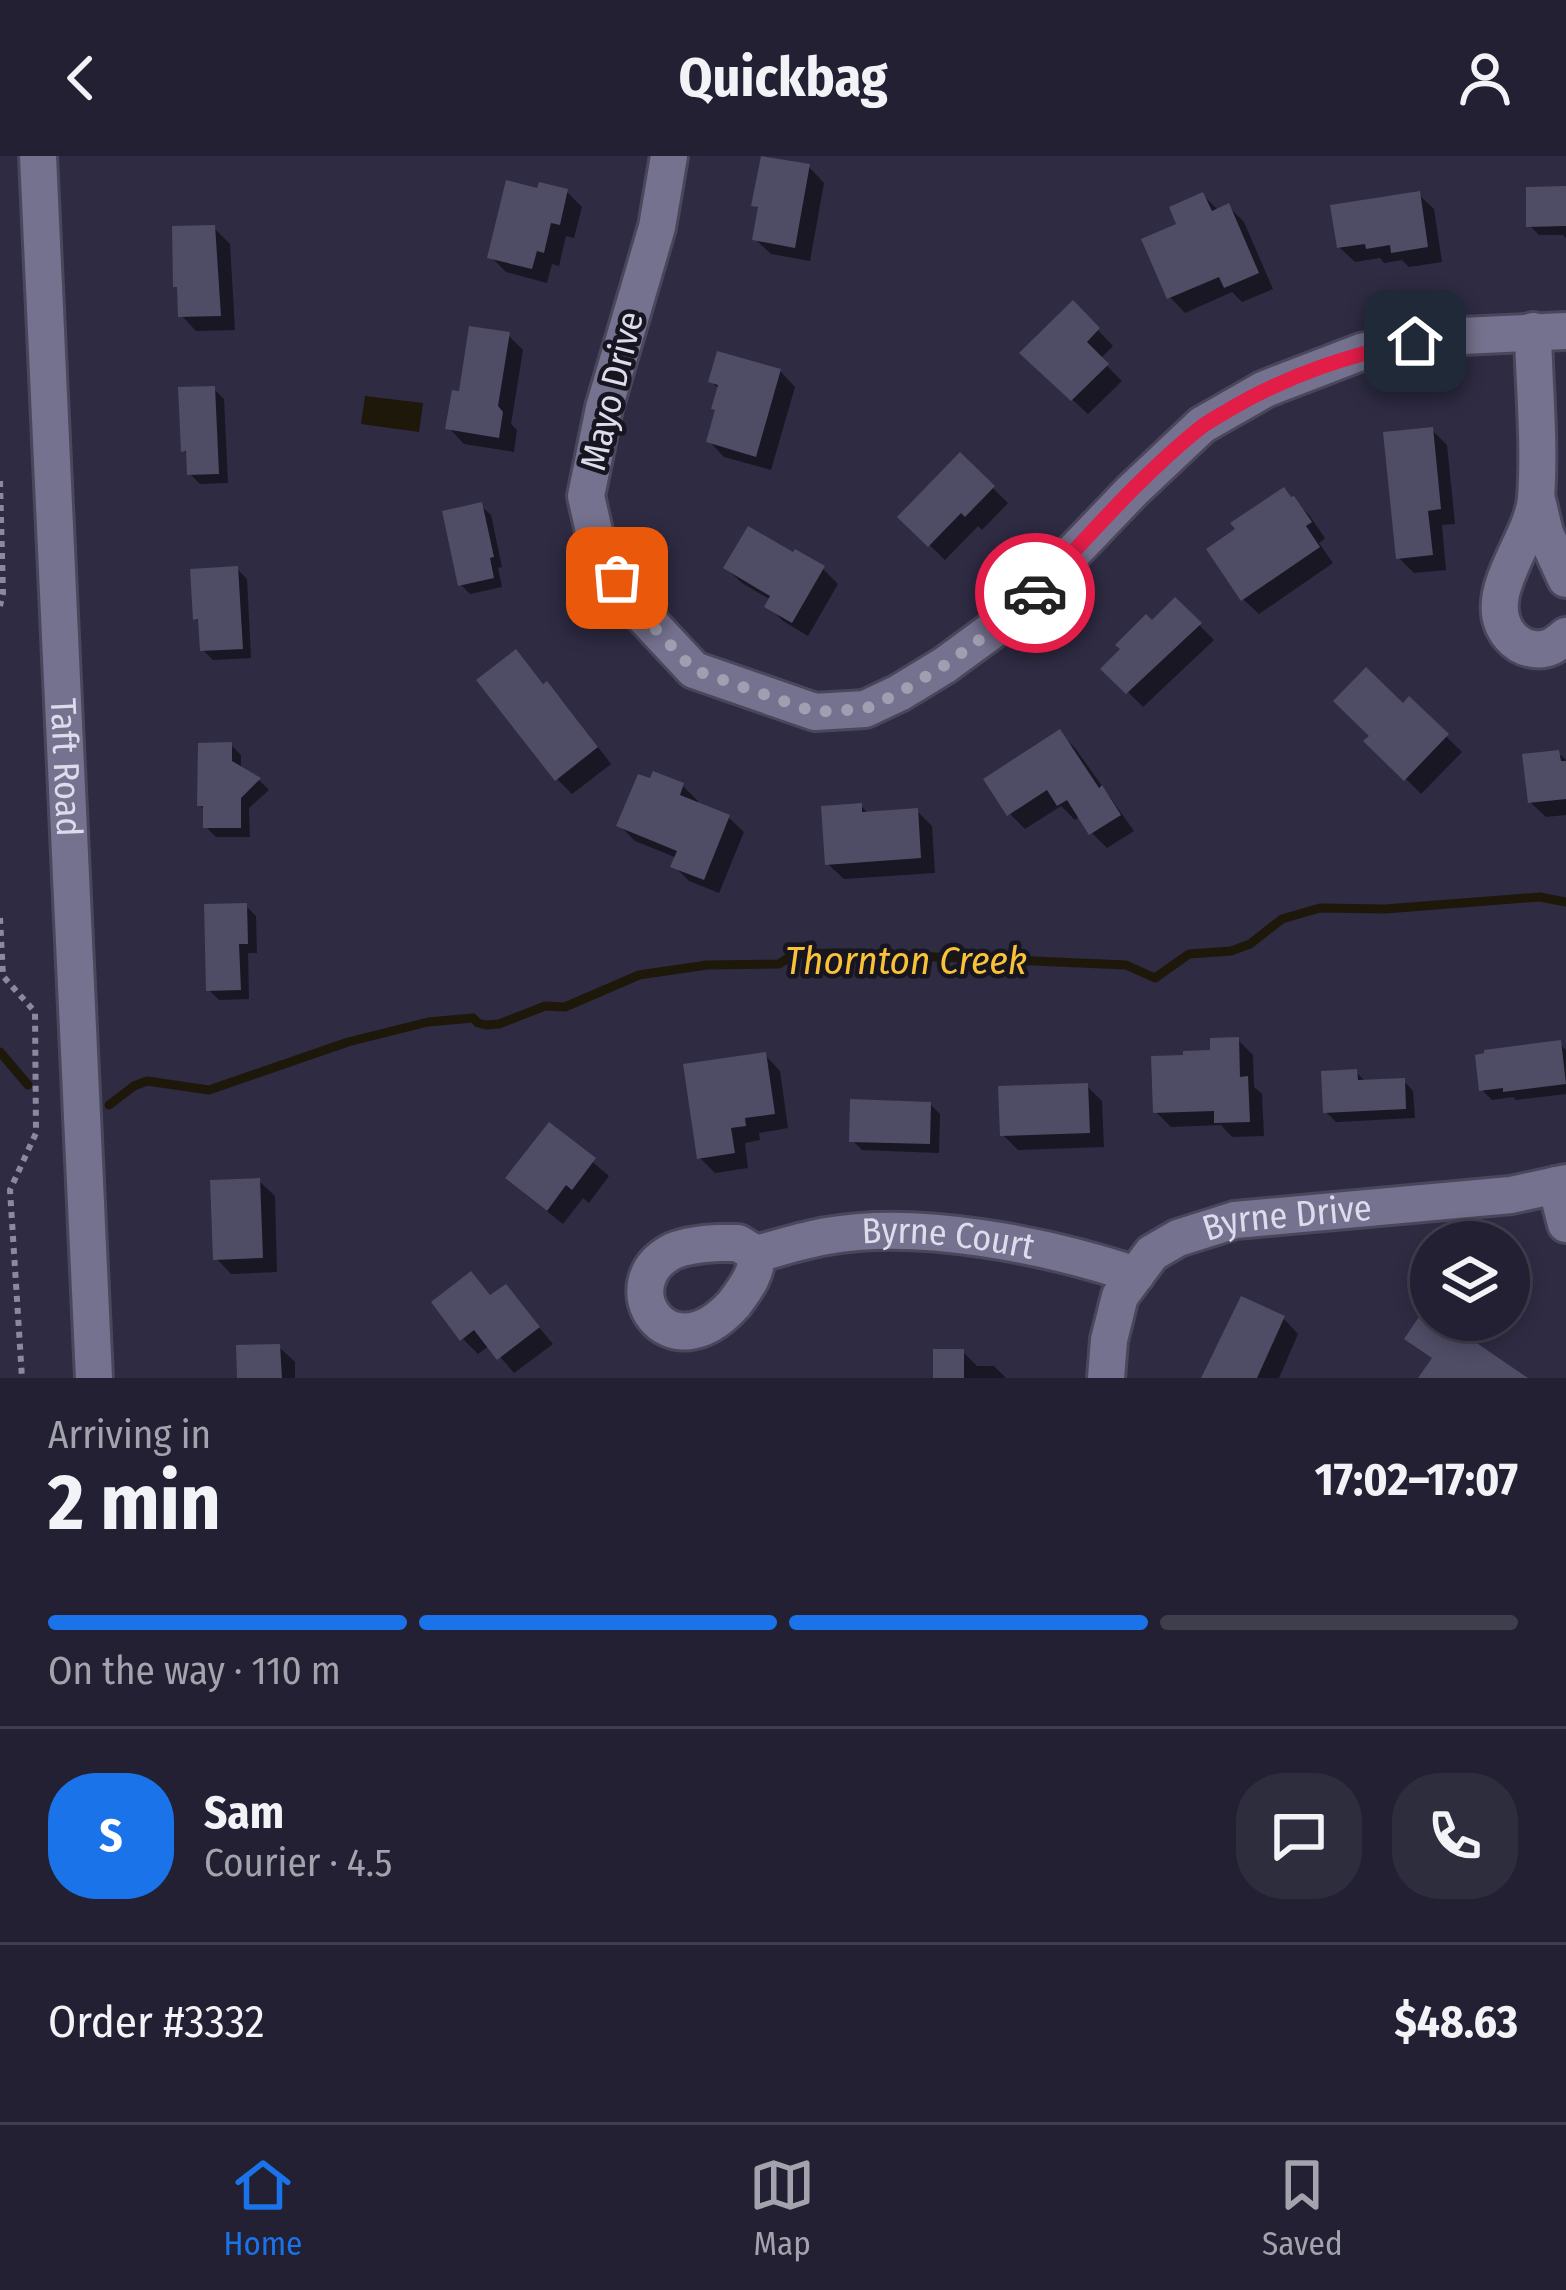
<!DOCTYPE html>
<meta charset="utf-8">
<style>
body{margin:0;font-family:"Fira Sans Condensed",sans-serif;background:#2e2d3e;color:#f1f3f6;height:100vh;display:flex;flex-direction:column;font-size:45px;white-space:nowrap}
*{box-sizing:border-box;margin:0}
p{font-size:39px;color:#a2a3ac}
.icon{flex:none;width:66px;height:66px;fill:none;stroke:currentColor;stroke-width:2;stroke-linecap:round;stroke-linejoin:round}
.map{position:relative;height:1222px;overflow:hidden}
.panel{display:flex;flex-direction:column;background:#222032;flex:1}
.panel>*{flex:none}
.controls{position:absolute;left:1410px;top:1065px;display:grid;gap:24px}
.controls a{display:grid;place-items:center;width:120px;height:120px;border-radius:50%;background:#222032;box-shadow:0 6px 18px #0003,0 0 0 3px #3f3e4d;font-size:60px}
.pin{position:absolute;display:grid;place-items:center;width:102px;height:102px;color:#fff;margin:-51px;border-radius:24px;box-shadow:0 6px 18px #0006}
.courier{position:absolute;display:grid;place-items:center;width:120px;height:120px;margin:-60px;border:9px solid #e11d48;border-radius:50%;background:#fff;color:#222;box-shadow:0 3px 15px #0007}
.head em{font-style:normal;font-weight:700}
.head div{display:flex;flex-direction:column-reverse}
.head{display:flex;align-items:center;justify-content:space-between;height:204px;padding:0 48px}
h1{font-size:78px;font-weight:700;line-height:90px}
.bar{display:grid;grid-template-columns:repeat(4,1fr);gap:18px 12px;align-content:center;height:144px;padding:0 48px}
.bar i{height:15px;border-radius:9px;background:#3f3e4d}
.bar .current{background:#1a73e8}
.bar p{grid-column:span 4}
.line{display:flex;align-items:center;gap:30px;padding:0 48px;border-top:3px solid #3f3e4d}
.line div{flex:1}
.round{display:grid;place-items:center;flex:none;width:126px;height:126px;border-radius:48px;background:#2e2d3e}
header{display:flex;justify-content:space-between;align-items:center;height:156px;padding:0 48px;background:#222032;font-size:54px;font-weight:700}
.tabs{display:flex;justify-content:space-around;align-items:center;height:168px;border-top:3px solid #3f3e4d;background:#222032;font-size:33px;color:#a2a3ac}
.tabs a{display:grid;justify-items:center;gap:6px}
.tabs .current{color:#1a73e8}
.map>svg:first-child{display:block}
.water{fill:#1e180b}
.shadow{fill:#0007}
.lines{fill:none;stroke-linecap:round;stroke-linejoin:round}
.stream{stroke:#1e180b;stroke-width:9}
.building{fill:#4f4c66}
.minor-casing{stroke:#4a475c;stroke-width:42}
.tertiary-casing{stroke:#4a475c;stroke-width:42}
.path{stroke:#8b899d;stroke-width:6;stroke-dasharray:6 6;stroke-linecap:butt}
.minor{stroke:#74728e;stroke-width:36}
.tertiary{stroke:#74728e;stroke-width:36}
.done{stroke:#a09eb1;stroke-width:12;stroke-dasharray:0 21.6}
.route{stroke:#e11d48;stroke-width:15}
.labels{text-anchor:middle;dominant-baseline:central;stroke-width:9;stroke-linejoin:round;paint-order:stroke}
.street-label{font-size:36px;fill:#dddcec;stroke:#161520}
.water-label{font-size:39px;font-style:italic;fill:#fac237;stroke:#161520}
</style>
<header><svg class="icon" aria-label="back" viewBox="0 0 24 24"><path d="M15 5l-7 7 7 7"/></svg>Quickbag<svg class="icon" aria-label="person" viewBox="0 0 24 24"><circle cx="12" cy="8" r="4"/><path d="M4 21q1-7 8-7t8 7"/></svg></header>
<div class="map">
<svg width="1566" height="1222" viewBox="0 0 1566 1222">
<rect width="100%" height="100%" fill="#2e2b43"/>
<polygon class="water" points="365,240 423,247 419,276 361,268"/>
<g class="shadow">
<polygon points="809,11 824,27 810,105 771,98 755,83 761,55 755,49"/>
<polygon points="1566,33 1566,82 1563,79 1539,79 1529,69"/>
<polygon points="539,35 567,36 582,51 574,82 566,80 559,110 552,108 547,127 506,116 491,101"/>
<polygon points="1418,38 1434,53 1442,106 1409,111 1402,104 1384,107 1380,102 1355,106 1339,91"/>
<polygon points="1203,39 1219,55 1229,51 1244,66 1273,133 1242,146 1232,136 1185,157 1170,141 1180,70"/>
<polygon points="214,72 230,88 235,174 196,175 181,159 180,134"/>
<polygon points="1073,148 1113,190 1100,203 1122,225 1088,258 1038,212"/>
<polygon points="508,179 523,194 511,268 517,274 514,296 464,288 449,272 461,238"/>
<polygon points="780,215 795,231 771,314 724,301 709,285 720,234 711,225"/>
<polygon points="214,233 224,243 228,327 200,328 190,318 189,299 184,295"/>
<polygon points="1432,274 1447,289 1455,368 1442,369 1446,414 1414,417 1399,402"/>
<polygon points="960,300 1008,347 982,374 978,370 945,404 901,361"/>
<polygon points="1283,335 1309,359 1325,382 1319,387 1333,407 1259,458 1243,443"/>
<polygon points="481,350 491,359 502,411 498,412 502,431 470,438 460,428"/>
<polygon points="726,412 823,413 838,428 808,480 783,465 768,450 771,444 742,427"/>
<polygon points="237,413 247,423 251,502 213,504 203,494 201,468 196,462"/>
<polygon points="1175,445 1214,484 1143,551 1105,513"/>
<polygon points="516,497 545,530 562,544 611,608 572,638 557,623"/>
<polygon points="1409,544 1462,596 1421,638 1368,585"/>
<polygon points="1060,577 1075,592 1134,675 1107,692 1092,677 1080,660 1075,664 1061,650 1025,673 1010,658"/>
<polygon points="231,589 241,599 241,614 260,625 269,634 249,652 250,681 216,681 206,671 206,655 200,649"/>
<polygon points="1558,597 1566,604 1566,659 1546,661 1530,646"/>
<polygon points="683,630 698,645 697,648 728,661 744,676 719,737 689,725 674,710 677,702 635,685 620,670"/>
<polygon points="861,650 869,658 917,655 932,670 935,717 844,723 828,708"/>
<polygon points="246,750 256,760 257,797 248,797 249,843 219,844 209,834"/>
<polygon points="1238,884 1253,899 1254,931 1262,938 1264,980 1232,981 1221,969 1171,971 1156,956"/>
<polygon points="1559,887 1566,894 1566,938 1516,944 1513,941 1492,944 1482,934"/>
<polygon points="765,899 780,915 788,972 759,977 760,984 745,987 748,1012 715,1017 699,1001"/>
<polygon points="1356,916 1367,927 1404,925 1413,935 1415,962 1336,966 1326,956"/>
<polygon points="1087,930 1102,945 1104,991 1018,994 1003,979"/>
<polygon points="930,948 940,958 939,997 862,994 852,984"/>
<polygon points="550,970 609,1020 589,1047 583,1042 563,1068 524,1037"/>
<polygon points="259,1025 275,1040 277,1116 231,1118 216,1102"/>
<polygon points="506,1132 553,1188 514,1217 490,1189 478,1198 463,1183 492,1142"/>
<polygon points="1242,1144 1283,1162 1298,1178 1279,1222 1204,1222"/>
<polygon points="279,1191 295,1206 295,1222 237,1222"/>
<polygon points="936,1196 963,1196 977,1210 994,1210 1006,1222 936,1222"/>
</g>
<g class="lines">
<g class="stream">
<polyline points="0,896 28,929"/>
<polyline points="109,949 134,930 147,925 209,934 348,886 428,866 473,862 478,867 486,869 499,868 545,850 565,851 639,819 707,809 779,808 794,798 841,797 1126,809 1155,822 1189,798 1231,795 1250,788 1282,763 1320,752 1385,753 1540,741 1566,746"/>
</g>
</g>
<g class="building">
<polygon points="761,0 810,8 795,92 752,84 758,51 751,50"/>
<polygon points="506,24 537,32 539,26 568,33 560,69 551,67 544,97 537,95 532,113 487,102"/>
<polygon points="1566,30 1566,70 1526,71 1526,31"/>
<polygon points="1420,35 1428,91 1391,97 1390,89 1366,93 1365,88 1337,92 1330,49"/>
<polygon points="1203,36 1212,55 1229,47 1259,117 1224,132 1219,121 1167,143 1141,83 1176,68 1169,51"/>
<polygon points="215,69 221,160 178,161 177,131 173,131 172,70"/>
<polygon points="1073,144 1100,172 1087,186 1109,208 1071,245 1019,197"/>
<polygon points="469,170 510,176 498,250 503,256 499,282 445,273 452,234 459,235"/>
<polygon points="717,195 781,213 756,301 706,286 715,254 711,253 718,229 708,226"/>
<polygon points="215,230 219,318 187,319 186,295 181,296 178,231"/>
<polygon points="1433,271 1441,353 1428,355 1433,399 1396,403 1383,276"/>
<polygon points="960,296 995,330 965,361 961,357 928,391 897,361"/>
<polygon points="1284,331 1291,341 1294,340 1312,366 1306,370 1320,391 1241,445 1206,393 1235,373 1230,367"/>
<polygon points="482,346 494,401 490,402 494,422 458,430 442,355"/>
<polygon points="748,370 793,396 795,393 825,410 792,467 764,451 770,440 723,412"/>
<polygon points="238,410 243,493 200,495 198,463 193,464 190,413"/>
<polygon points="1175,441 1202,467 1126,538 1100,513 1120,493 1115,489 1146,458 1152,464"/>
<polygon points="516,493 543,528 547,525 598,591 555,625 476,524"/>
<polygon points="1366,511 1403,547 1409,540 1449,578 1404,625 1363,585 1369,580 1333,545"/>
<polygon points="1060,573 1099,632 1102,629 1121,659 1089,679 1067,644 1057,650 1047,634 1007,660 983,623"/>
<polygon points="232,586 232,605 261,622 241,642 241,672 203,672 203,650 197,650 198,587"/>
<polygon points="1559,594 1561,605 1566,605 1566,643 1528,647 1522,598"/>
<polygon points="653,615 684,627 680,639 730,659 704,724 670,711 677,695 616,670 638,618 650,622"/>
<polygon points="862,647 862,656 918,652 921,702 825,709 821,650"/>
<polygon points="247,747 248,788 239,788 241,834 206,835 204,748"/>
<polygon points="1239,881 1240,921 1248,920 1250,966 1214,967 1214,955 1153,957 1151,900 1183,899 1183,895 1210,894 1210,882"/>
<polygon points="1561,884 1566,928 1503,936 1503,932 1479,935 1475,899 1484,897 1484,894"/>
<polygon points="766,896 775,958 745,962 746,970 731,972 735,997 697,1003 683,908"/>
<polygon points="1357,913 1358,924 1405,922 1406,953 1323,957 1321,915"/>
<polygon points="1088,927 1090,977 1000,980 998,930"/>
<polygon points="850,943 931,946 930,988 849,986"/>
<polygon points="549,966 596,1002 572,1034 566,1029 547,1055 505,1022"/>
<polygon points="260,1022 263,1102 213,1104 210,1024"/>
<polygon points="471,1115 490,1139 506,1128 540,1171 497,1204 474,1174 460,1185 431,1146"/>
<polygon points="1241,1140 1285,1160 1257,1222 1201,1222"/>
<polygon points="1425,1152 1431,1156 1431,1164 1443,1164 1528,1222 1418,1222 1432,1202 1404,1183"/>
<polygon points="280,1188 282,1222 237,1222 236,1189"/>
<rect x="933" y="1193" width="31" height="29"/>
</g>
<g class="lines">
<defs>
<g id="minor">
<polyline points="669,0 657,71 604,252 586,340 598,393 636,452 694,514 815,556 865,553 899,537 945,509 1013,459 1132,335 1202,269 1265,233 1361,196 1415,185 1462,180 1566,175"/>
<path d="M 1533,175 C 1534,230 1540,287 1536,342 C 1533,385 1477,441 1510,480 C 1516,487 1524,492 1534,493 C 1547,495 1556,489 1566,480"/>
<polyline points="1537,344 1545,377 1566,423"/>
<polyline points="1556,1029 1566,1068"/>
<path d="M 719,1087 L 738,1087 L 756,1098 C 758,1117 745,1133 734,1148 C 667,1222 609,1127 673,1095 C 687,1089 704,1088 719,1087 Z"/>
<path id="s1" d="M 756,1098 C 779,1092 803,1084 827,1080 C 919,1063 1049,1090 1136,1119"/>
<path id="s2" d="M 1106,1222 L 1109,1184 L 1120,1140 L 1152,1097 L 1178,1082 L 1235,1064 L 1511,1039 L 1566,1027"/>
</g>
<g id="tertiary">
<path id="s3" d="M 38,0 L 94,1222"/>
</g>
</defs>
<use href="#minor" class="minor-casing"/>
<use href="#tertiary" class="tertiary-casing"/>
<g class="path">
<polyline points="0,325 3,437 0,450"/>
<polyline points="0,762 3,820 35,856 36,977 10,1034 22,1222"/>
</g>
<use href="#minor" class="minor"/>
<use href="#tertiary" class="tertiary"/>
</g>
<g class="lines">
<polyline class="done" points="617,422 636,452 694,514 815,556 865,553 899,537 945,509 1013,459 1035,437"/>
<path class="route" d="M 1035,437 C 1088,381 1140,320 1200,272 C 1210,264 1221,259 1232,252 C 1290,218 1350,199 1415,185"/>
</g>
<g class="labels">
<g class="street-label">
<text transform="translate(612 235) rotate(-76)">Mayo Drive</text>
<text stroke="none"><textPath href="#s3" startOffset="612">Taft Road</textPath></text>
<text stroke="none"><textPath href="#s2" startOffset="279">Byrne Drive</textPath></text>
<text stroke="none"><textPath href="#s1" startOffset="195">Byrne Court</textPath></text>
</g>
<g class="water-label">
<text x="906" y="805">Thornton Creek</text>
</g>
</g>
</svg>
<div class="controls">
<a><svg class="icon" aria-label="layers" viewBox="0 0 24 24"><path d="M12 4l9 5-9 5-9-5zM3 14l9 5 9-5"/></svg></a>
</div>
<div class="pin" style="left:617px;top:422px;background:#ea580c"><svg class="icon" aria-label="bag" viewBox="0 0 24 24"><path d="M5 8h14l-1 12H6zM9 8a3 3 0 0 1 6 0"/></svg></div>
<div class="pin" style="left:1415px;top:185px;background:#1f2937"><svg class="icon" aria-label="home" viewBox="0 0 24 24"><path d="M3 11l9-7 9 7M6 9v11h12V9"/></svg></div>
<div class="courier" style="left:1035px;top:437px"><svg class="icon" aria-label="car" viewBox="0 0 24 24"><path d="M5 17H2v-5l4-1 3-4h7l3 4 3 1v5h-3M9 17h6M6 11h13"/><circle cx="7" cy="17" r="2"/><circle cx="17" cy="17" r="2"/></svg></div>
</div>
<section class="panel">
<div class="head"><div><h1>2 min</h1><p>Arriving in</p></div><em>17:02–17:07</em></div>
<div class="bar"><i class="current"></i><i class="current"></i><i class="current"></i><i></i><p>On the way · 110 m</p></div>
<div class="line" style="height:216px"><b class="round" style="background:#1a73e8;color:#fff">S</b><div><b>Sam</b><p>Courier · 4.5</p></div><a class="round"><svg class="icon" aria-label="chat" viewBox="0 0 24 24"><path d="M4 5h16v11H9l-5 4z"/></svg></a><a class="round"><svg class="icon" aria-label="phone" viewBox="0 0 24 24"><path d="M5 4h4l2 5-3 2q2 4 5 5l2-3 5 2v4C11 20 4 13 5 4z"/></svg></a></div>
<div class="line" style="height:156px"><div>Order #3332</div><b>$48.63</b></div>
</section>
<nav class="tabs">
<a class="current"><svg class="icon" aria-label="home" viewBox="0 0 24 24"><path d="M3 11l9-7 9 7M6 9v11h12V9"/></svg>Home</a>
<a><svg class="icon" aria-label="map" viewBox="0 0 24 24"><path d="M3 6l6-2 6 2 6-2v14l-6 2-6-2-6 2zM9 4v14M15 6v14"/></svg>Map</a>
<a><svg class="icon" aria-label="saved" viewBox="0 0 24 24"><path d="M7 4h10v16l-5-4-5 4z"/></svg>Saved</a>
</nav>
